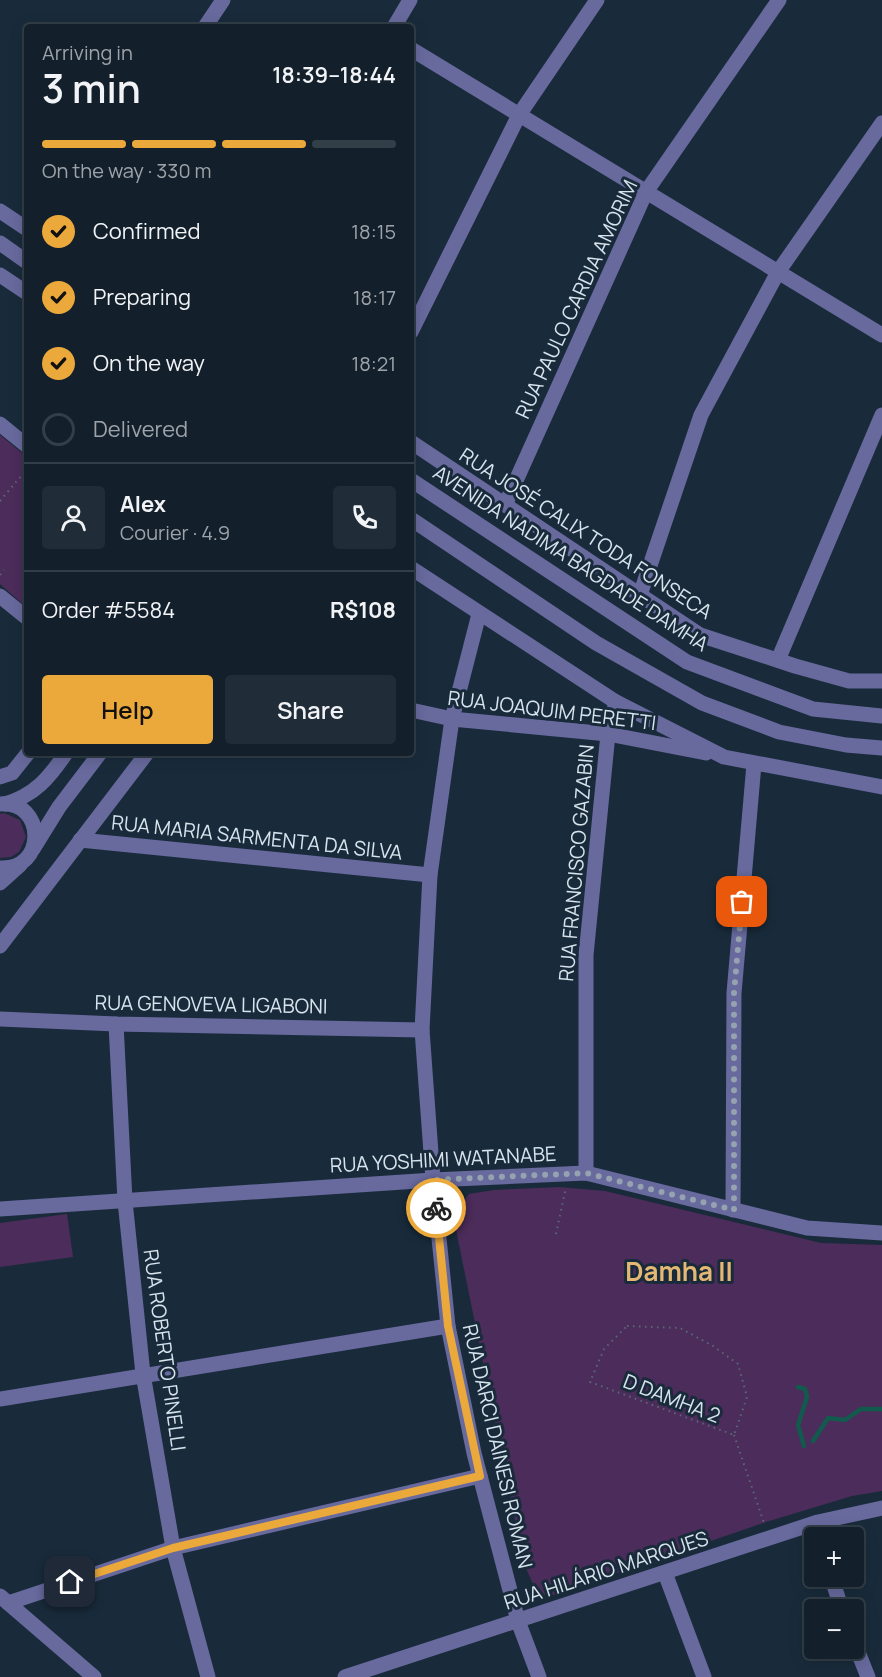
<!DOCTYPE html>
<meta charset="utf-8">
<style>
body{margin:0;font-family:Manrope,sans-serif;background:#202d38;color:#f1f3f6;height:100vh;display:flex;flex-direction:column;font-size:22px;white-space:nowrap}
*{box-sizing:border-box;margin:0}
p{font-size:20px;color:#9da3a9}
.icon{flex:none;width:33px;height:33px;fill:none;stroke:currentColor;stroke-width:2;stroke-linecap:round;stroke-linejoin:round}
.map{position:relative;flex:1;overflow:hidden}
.details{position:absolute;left:24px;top:24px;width:390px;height:732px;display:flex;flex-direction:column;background:#13202c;border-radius:6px;box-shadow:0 3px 15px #0003,0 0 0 2px #323e48}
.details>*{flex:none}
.tools{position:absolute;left:804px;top:1527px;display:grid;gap:12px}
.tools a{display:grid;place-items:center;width:60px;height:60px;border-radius:6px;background:#13202c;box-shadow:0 3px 15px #0003,0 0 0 2px #323e48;font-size:30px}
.pin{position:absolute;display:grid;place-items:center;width:51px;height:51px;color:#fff;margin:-26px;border-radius:12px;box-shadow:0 3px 9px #0006}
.courier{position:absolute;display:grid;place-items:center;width:60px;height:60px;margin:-30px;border:4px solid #eca93b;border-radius:50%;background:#fff;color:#222;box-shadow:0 2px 8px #0007}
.head em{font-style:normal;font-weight:600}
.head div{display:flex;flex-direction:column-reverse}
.head{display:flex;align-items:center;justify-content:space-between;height:102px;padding:0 18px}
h1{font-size:39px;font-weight:600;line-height:45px}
.bar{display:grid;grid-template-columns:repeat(4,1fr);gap:9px 6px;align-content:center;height:72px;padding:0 18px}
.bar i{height:8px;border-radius:4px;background:#323e48}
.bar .active{background:#eca93b}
.bar p{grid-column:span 4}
.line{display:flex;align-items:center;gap:15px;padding:0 18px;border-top:2px solid #323e48}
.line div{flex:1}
.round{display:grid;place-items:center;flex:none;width:63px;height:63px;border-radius:6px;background:#202d38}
ol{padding:0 18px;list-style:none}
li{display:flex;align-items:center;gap:18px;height:66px}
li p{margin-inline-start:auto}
li .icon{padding:6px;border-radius:50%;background:#eca93b;color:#111;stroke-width:4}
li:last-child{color:#9da3a9}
li i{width:33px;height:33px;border:3px solid #323e48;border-radius:50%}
.action{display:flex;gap:12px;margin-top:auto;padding:12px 18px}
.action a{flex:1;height:69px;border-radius:6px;background:#eca93b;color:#111;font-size:24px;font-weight:600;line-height:69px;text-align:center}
.action a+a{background:#202d38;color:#f1f3f6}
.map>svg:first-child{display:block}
.green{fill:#4c2c5a}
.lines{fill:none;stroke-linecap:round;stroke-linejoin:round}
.stream{stroke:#135a4e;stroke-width:4.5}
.path{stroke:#596977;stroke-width:2;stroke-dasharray:1.5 4.5;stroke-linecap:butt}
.minor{stroke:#686a9e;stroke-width:15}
.done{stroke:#94a3af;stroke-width:6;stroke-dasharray:0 10.8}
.route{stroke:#eca93b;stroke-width:8}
.labels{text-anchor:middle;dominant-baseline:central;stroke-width:6;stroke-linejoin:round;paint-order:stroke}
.street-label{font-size:20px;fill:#d7e3ed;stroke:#192b3b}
.district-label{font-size:26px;font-weight:bold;fill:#e5b774;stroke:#192b3b}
</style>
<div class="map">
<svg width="882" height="1677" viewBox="0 0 882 1677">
<rect width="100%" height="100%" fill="#192b3b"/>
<g class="green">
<polygon points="0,435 27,457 27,608 0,584"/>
<polygon points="4,813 20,820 26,837 19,852 11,857 0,858 0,814"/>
<polygon points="559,1187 605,1191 821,1243 882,1245 882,1491 852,1496 766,1522 554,1595 538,1595 524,1564 454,1220 459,1206 469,1194 494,1190"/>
<polygon points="67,1214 73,1257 0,1267 0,1223"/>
</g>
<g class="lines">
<g class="stream">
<polyline points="798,1387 805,1389 807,1397 798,1425 804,1446"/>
<polyline points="813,1441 828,1418 845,1420 861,1409 882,1409"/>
</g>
<g class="path">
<polyline points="0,501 27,469"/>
<polyline points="0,575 4,570"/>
<polyline points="556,1234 566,1187"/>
<polygon points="627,1326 680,1328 713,1346 738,1364 747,1397 734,1435 590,1382 604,1349"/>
<polyline points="734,1435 764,1523"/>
</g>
<g class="minor">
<polyline points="205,27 223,0"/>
<polyline points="394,27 410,0"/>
<polyline points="411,49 882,335"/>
<polyline points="0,211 27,229"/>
<polyline points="0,243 27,262"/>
<polyline points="0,275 27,293"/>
<polyline points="411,332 519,115 597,0"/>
<polyline points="0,424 27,446"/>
<polyline points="411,442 700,635 795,666 849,681 882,681"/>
<polyline points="411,480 687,662 813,709 882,716"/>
<polyline points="505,505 646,192 779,0"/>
<polyline points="411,519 596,643 702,703 779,732 846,745 882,748"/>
<polyline points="411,568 616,702 724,757 882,787"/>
<polyline points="640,595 701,415 778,272 882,123"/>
<polyline points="0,596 27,618"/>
<polyline points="479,614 452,719 430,875 422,1030 433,1180 448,1326 474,1453 518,1621 539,1677"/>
<polyline points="778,660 882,415"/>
<polyline points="411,710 452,719 608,734 706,753"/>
<polyline points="0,777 12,773 28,753"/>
<path d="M 0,804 C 46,800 47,871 0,868"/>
<path d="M 5,804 C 35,795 49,778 66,753"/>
<polyline points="80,840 430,875"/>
<polyline points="33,849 59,807 100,753"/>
<polyline points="0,883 20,865"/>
<polyline points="0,946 147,753"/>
<polyline points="0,1019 116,1024 422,1030"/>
<polyline points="116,1024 125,1201 143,1374 173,1548 208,1677"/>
<polyline points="586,1173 586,955 608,734 616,702"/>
<polyline points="0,1209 433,1180 586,1173 807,1228 882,1233"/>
<polyline points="733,1210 734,993 754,764"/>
<polyline points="0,1399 448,1326"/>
<polyline points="665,1573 704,1677"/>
<polyline points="831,1576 842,1610"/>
<polyline points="0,1596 94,1677"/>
<polyline points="8,1603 173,1548 480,1476"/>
<polyline points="854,1642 868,1677"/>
<polyline points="345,1677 818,1522 882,1508"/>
</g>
</g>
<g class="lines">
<polyline class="done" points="436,1208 433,1180 586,1173 734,1210 734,993 742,902"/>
<polyline class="route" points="70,1582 173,1548 480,1476 448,1326 436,1208"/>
</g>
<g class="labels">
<g class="street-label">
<text transform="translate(576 299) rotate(-65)">RUA PAULO CARDIA AMORIM</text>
<text transform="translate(586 533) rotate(33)">RUA JOSÉ CALIX TODA FONSECA</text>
<text transform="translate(571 558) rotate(33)">AVENIDA NADIMA BAGDADE DAMHA</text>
<text transform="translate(552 710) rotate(7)">RUA JOAQUIM PERETTI</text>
<text transform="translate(257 837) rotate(6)">RUA MARIA SARMENTA DA SILVA</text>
<text transform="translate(576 863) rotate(-85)">RUA FRANCISCO GAZABIN</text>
<text transform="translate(211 1004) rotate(1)">RUA GENOVEVA LIGABONI</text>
<text transform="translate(443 1159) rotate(-3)">RUA YOSHIMI WATANABE</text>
<text transform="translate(165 1350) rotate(82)">RUA ROBERTO PINELLI</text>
<text transform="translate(672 1398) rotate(21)">D DAMHA 2</text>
<text transform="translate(498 1446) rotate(77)">RUA DARCI DAINESI ROMAN</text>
<text transform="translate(606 1570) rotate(-18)">RUA HILÁRIO MARQUES</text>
</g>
<g class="district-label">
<text x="679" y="1271">Damha II</text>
</g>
</g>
</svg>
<div class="tools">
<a>+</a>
<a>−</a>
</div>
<div class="pin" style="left:742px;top:902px;background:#ea580c"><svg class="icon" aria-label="bag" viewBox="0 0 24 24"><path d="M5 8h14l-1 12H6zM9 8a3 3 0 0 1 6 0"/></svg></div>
<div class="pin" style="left:70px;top:1582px;background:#1f2937"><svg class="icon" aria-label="home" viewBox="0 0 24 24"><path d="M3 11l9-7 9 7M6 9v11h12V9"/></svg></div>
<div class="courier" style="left:436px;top:1208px"><svg class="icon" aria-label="bike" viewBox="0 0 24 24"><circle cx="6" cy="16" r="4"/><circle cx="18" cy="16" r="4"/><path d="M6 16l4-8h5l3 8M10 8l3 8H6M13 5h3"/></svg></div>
<section class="details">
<div class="head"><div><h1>3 min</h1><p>Arriving in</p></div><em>18:39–18:44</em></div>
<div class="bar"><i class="active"></i><i class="active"></i><i class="active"></i><i></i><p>On the way · 330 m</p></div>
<ol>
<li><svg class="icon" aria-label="check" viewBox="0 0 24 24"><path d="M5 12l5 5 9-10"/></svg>Confirmed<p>18:15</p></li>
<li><svg class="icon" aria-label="check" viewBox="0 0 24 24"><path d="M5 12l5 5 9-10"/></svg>Preparing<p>18:17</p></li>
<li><svg class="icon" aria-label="check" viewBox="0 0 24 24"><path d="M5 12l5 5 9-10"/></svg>On the way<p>18:21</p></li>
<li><i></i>Delivered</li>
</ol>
<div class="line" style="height:108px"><a class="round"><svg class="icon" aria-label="person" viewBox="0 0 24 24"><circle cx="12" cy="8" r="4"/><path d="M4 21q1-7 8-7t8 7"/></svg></a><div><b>Alex</b><p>Courier · 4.9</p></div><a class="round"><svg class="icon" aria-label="phone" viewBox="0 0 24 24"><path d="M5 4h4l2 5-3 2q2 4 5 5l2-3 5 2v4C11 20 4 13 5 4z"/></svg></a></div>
<div class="line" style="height:78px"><div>Order #5584</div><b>R$108</b></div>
<div class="action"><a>Help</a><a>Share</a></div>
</section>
</div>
